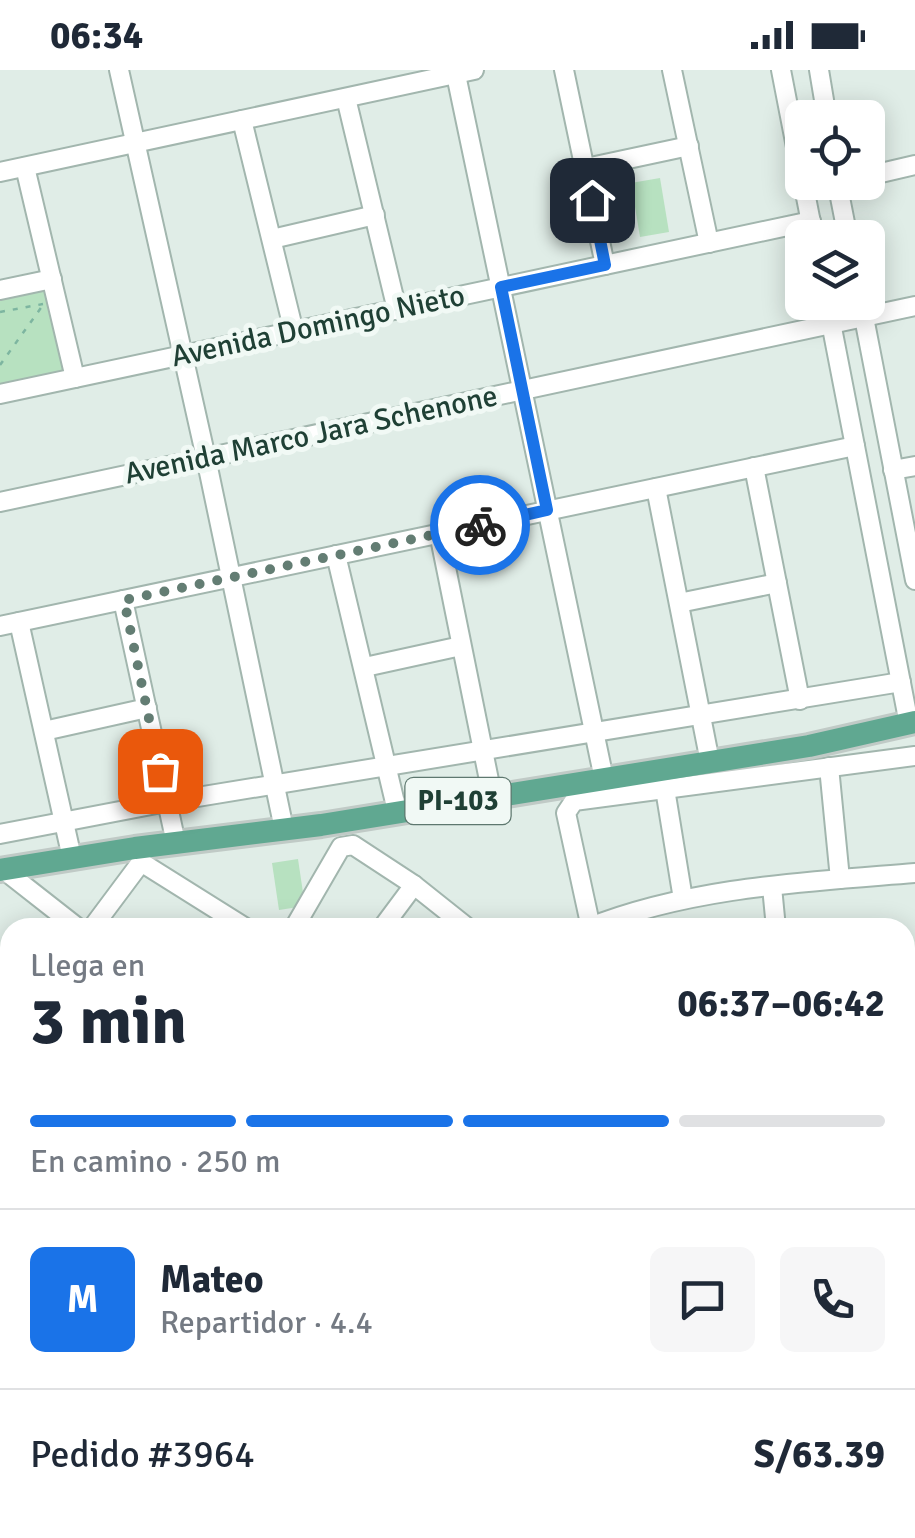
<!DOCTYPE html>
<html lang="es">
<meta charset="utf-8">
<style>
body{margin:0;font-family:Signika,sans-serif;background:#f6f6f7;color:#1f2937;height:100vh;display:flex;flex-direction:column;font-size:38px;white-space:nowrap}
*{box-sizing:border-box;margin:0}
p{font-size:32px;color:#747a83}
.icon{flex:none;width:55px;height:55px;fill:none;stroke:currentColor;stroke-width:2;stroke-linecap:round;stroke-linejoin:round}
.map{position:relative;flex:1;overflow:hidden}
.sheet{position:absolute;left:0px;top:848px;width:915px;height:622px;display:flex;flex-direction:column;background:#fff;border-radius:30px 30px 0 0;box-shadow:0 5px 25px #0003}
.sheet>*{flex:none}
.controls{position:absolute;left:785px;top:30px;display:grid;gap:20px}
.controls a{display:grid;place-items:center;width:100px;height:100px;border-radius:15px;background:#fff;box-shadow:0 5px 25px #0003;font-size:50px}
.pin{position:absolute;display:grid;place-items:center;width:85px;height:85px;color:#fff;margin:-42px;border-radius:20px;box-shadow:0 5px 15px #0006}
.courier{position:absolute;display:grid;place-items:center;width:100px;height:100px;margin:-50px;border:8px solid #1a73e8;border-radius:50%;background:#fff;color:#222;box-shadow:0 2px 12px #0007}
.summary em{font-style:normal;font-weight:700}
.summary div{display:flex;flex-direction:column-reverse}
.summary{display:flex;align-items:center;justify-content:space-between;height:170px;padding:0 30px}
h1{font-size:65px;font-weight:700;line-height:75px}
.bar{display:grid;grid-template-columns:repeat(4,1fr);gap:15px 10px;align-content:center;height:120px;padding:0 30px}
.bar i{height:12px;border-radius:8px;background:#e0e1e3}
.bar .current{background:#1a73e8}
.bar p{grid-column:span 4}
.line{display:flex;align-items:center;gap:25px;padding:0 30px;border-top:2px solid #e0e1e3}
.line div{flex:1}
.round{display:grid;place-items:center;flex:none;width:105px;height:105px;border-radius:15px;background:#f6f6f7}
.status{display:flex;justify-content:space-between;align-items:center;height:70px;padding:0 50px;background:#fff;direction:ltr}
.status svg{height:28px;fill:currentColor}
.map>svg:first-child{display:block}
.park{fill:#b7e1c0}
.building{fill:#b8cbc2}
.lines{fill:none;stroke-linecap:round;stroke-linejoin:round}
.minor-casing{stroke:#a2b6ae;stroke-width:22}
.major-casing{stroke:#c0cac6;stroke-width:28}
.path{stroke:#7db5a0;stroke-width:2.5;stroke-dasharray:5 8;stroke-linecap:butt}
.minor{stroke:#fff;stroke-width:18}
.major{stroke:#60a891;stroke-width:22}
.done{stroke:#637d73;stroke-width:10;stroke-dasharray:0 18}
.route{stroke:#1a73e8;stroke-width:12}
.labels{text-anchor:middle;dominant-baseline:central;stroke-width:10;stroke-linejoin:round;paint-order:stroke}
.shield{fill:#f1f9f5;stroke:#5e786f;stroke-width:2.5}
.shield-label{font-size:28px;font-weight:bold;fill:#1f4035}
.street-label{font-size:30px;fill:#1f4035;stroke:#f1f9f5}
</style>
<div class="status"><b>06:34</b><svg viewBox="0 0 49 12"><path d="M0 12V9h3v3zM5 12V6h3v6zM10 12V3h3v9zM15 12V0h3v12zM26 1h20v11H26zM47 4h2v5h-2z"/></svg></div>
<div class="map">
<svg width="915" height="1468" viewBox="0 0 915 1468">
<rect width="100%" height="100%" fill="#e0ede7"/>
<g class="park">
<polygon points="660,108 669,162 640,167 631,113"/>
<polygon points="46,216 68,310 0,324 0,223"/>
<polygon points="298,789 305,836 279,840 272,793"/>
</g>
<polygon class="building" points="905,1422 915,1427 915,1468 905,1468"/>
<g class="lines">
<defs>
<g id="minor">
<polyline points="119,0 206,388 284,759"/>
<polyline points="455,0 604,709"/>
<polyline points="564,0 605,195"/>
<polyline points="672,0 709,173"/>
<polyline points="781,0 802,108"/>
<polyline points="819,0 827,48"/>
<polyline points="346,28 397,240"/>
<polyline points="242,50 294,262"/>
<polyline points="25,97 75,308"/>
<polyline points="586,98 689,76"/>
<polyline points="0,102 474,0"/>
<polyline points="868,106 915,95"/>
<polyline points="803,112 814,168"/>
<polyline points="837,112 848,168"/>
<polyline points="272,169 375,145"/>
<polyline points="0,220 52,209"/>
<polyline points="827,232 909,654"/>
<polyline points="861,232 915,510"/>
<polyline points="0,324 811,151"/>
<polyline points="754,397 800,630"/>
<polyline points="893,400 915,396"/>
<polyline points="656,418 710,692"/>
<polyline points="0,432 915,236"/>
<polyline points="439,463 492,725"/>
<polyline points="336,485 397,741"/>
<polyline points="123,530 176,773"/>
<polyline points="679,533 777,513"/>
<polyline points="19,552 72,788"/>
<polyline points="0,556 855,376"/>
<polyline points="365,597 461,576"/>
<polyline points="44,661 147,638"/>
<polyline points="829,697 840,809"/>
<polyline points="665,719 683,829"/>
<polyline points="0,764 167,732 901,612"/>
<polyline points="4,800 78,858"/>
<polyline points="772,817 776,858"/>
<polyline points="92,858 139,795 144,794 246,858"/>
<polyline points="294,858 341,777 353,775 414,815 468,858"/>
<polyline points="382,858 414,815"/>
<path d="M 588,858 C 691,817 805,812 915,803"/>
<polyline points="591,858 566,743 574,731 915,686"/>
<polyline points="0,918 10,925"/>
<polyline points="0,955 10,943"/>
<polyline points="905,998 915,998"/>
<polyline points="0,1023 10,1030"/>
<polyline points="0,1091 10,1075"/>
<polyline points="905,1106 915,1104"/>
<polyline points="0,1107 10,1114"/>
<polyline points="905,1143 915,1131"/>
<polyline points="0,1192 10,1199"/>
<polyline points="0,1273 10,1280"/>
<polyline points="905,1291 915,1276"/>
<polyline points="905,1402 915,1406"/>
<polyline points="0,1432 10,1418"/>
<polyline points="143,1460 160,1468"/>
<polyline points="347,1460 362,1468"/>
<polyline points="562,1460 578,1468"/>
<polyline points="746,1460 766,1468"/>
<polyline points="93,1468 98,1460"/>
<polyline points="448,1468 451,1460"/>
<polyline points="592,1468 596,1460"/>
<polyline points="693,1468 697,1460"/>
</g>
<polyline id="major" points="0,800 135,778 321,755 809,676 915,652"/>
</defs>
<use href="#minor" class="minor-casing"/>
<use href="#major" class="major-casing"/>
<g class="path">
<polyline points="0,242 43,234"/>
<polyline points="0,295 43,235"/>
</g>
<use href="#minor" class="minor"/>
<use href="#major" class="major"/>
</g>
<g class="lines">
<polyline class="done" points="160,701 124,530 480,455"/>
<polyline class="route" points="480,455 547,440 501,217 605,195 592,130"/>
</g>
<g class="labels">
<rect class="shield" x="405.5" y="708" width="105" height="46" rx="8"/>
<g class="shield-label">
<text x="458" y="731">PI-103</text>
</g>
<g class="street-label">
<text transform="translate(318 256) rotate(-12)">Avenida Domingo Nieto</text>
<text transform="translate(311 365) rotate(-12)">Avenida Marco Jara Schenone</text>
</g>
</g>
</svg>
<div class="controls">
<a><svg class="icon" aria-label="locate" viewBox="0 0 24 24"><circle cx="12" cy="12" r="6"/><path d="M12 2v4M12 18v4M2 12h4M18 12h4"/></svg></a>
<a><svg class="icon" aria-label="layers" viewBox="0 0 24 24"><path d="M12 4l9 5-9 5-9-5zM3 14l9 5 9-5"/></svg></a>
</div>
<div class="pin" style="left:160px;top:701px;background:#ea580c"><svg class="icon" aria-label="bag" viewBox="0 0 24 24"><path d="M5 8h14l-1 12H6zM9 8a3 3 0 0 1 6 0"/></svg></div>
<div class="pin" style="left:592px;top:130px;background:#1f2937"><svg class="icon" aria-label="home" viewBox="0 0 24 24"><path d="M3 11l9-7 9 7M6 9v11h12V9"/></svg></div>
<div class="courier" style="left:480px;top:455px"><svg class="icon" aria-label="bike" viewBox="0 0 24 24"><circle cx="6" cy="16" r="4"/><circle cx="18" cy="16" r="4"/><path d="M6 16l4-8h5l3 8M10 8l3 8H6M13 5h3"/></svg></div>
<section class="sheet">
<div class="summary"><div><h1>3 min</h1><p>Llega en</p></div><em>06:37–06:42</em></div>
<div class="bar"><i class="current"></i><i class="current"></i><i class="current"></i><i></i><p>En camino · 250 m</p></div>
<div class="line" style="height:180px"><b class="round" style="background:#1a73e8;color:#fff">M</b><div><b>Mateo</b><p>Repartidor · 4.4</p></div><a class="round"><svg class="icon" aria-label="chat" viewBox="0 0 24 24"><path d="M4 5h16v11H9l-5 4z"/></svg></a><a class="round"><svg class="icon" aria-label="phone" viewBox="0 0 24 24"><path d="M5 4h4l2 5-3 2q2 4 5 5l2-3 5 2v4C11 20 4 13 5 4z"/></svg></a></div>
<div class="line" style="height:130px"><div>Pedido #3964</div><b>S/63.39</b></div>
</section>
</div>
